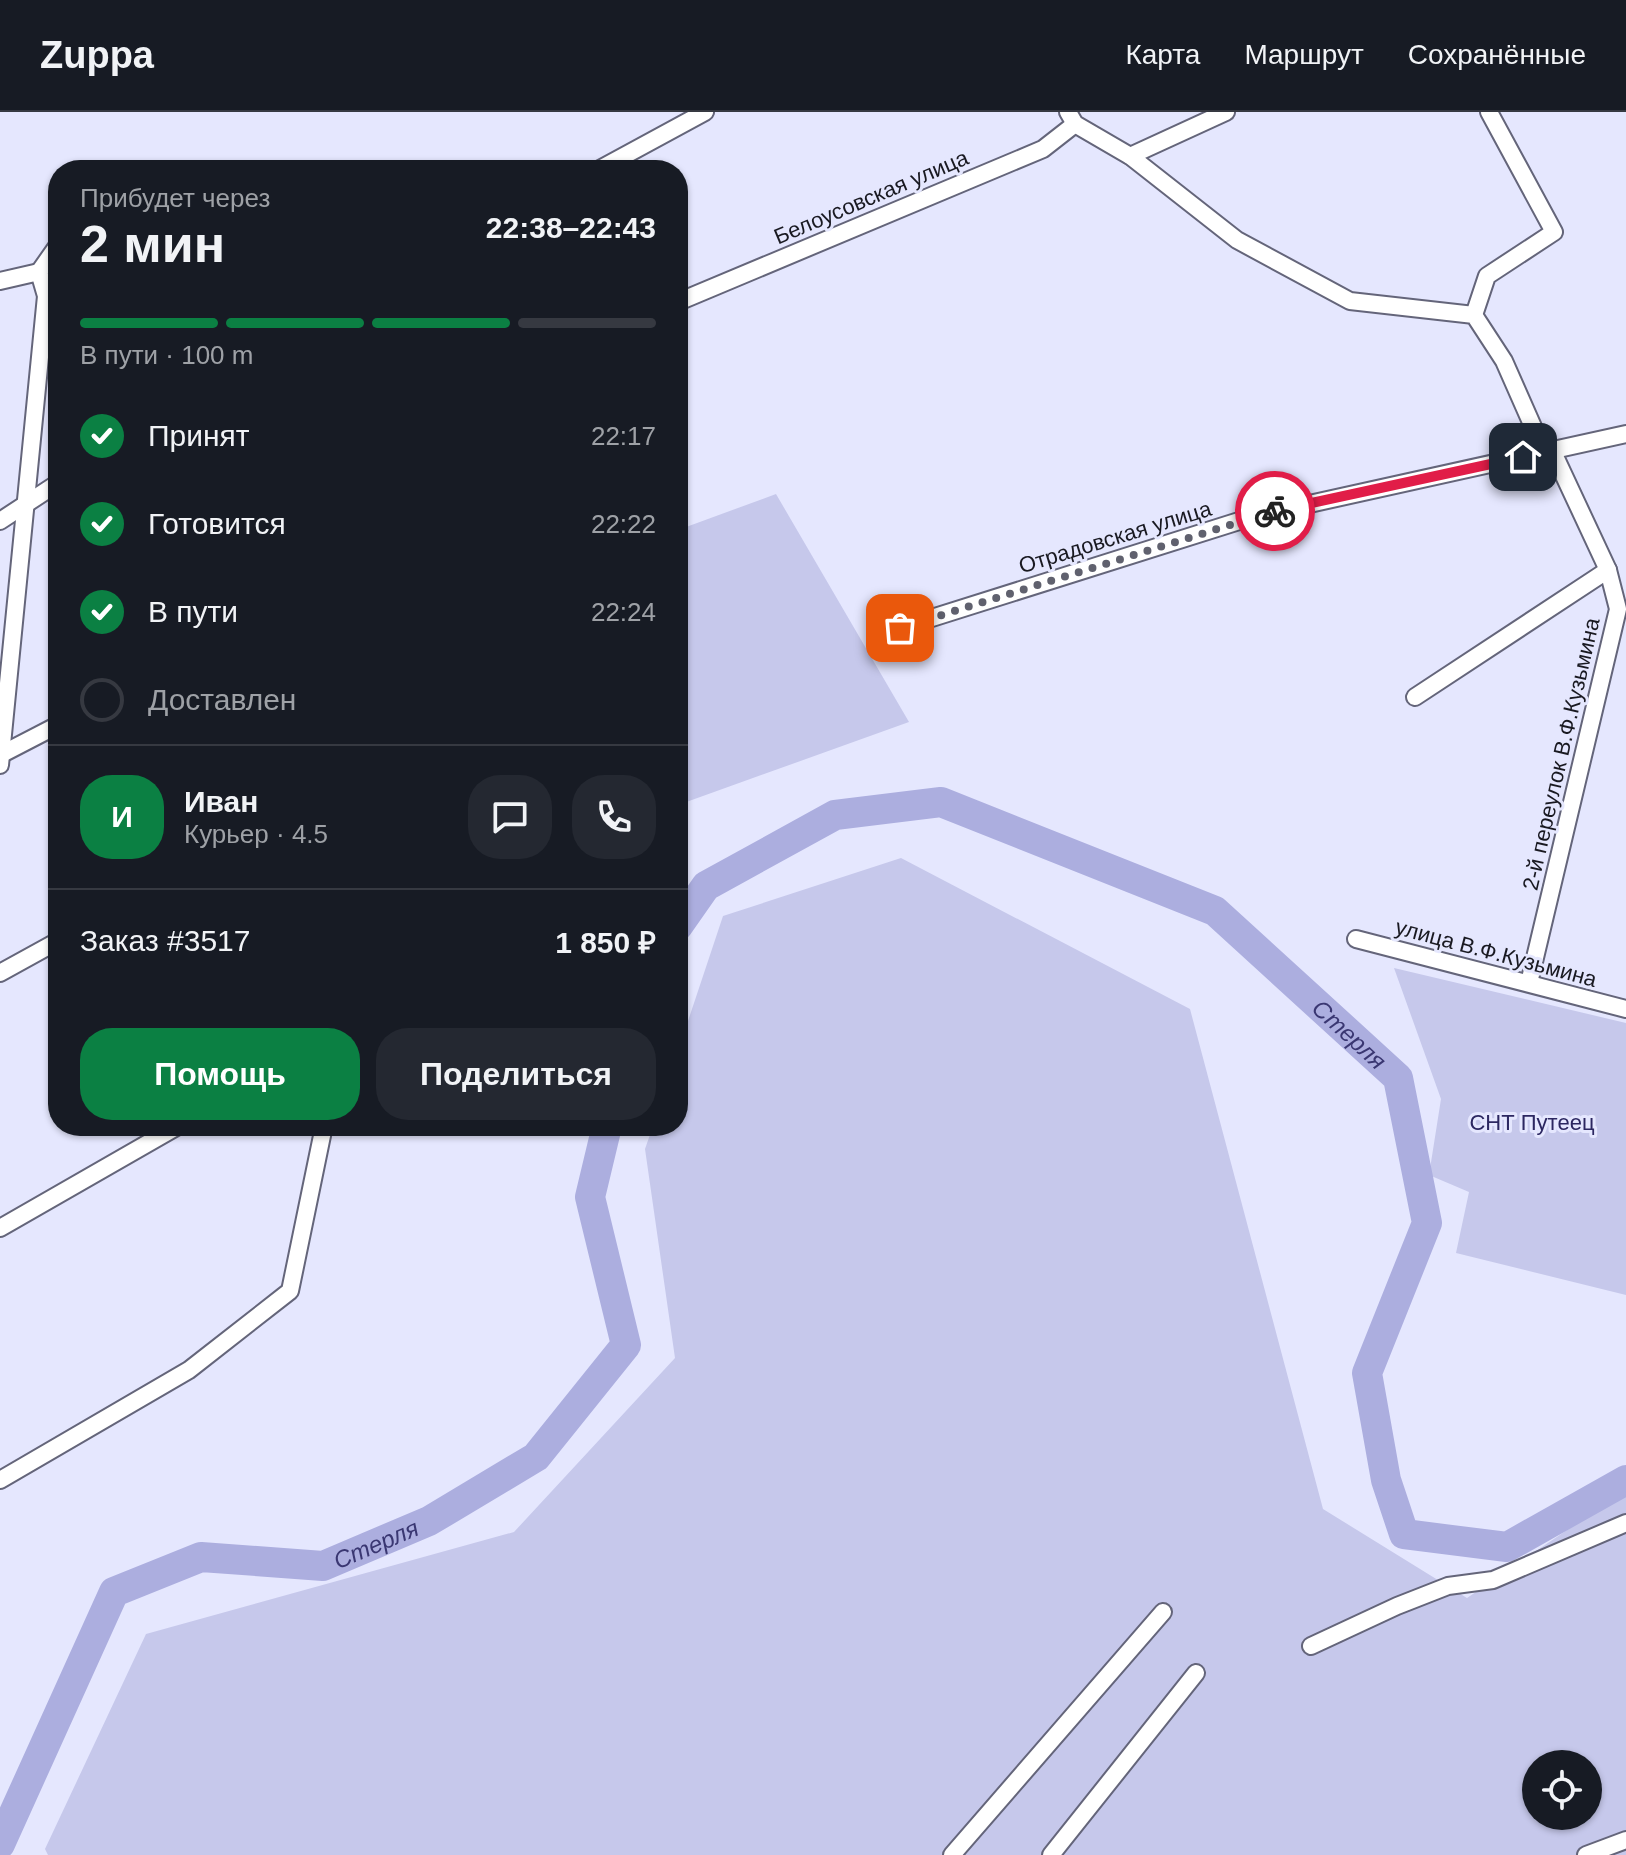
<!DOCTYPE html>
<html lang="ru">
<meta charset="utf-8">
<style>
body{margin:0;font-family:Helvetica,sans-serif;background:#242831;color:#f1f3f6;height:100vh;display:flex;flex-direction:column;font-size:30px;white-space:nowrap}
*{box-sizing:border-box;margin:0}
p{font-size:26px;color:#9ea1a6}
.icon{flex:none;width:44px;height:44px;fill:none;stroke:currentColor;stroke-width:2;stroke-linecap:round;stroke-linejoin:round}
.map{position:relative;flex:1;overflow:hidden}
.sheet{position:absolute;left:48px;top:48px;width:640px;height:976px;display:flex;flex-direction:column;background:#171b24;border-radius:32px;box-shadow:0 2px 6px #0004}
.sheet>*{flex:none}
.buttons{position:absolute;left:1522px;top:1638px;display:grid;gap:16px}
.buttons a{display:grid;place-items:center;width:80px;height:80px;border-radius:50%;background:#171b24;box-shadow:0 2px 6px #0004;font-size:40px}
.pin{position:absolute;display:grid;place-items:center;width:68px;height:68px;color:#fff;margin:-34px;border-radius:16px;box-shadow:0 4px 12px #0006}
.courier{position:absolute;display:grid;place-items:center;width:80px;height:80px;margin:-40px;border:6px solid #e11d48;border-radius:50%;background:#fff;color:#222;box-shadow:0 2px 10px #0007}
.head em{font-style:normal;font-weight:800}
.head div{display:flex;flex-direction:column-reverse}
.head{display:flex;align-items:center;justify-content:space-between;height:136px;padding:0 32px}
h1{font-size:52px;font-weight:800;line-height:60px}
.bar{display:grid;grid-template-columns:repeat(4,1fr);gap:12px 8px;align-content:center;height:96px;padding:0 32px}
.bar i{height:10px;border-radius:6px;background:#363941}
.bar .active{background:#0b8043}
.bar p{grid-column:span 4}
.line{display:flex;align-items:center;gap:20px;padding:0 32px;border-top:2px solid #363941}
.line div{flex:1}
.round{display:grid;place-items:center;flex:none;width:84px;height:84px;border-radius:32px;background:#242831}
ol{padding:0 32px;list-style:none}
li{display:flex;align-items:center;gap:24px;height:88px}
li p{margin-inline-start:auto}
li .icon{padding:8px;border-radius:50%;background:#0b8043;color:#fff;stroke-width:4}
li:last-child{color:#9ea1a6}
li i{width:44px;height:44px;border:4px solid #363941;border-radius:50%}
.action{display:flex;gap:16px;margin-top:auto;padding:16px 32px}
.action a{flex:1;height:92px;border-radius:32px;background:#0b8043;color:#fff;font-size:32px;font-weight:800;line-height:92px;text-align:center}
.action a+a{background:#242831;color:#f1f3f6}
header{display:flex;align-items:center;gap:48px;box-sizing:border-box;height:112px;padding:0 40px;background:#171b24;border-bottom:2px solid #363941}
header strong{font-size:38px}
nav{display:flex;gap:44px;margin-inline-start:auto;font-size:28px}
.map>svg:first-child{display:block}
.green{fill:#c6c8eb;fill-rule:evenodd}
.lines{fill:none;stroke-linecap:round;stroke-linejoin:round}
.river{stroke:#acaedf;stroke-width:30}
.street-casing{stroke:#64657a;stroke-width:20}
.street{stroke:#fff;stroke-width:16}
.done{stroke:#60616e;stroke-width:8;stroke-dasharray:0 14.4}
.route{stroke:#e11d48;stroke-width:10}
.labels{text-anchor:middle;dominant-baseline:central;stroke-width:6;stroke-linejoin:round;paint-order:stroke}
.street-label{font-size:22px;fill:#191921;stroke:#e5e7fe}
.park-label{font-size:22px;fill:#2c2761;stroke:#e5e7fe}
.water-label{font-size:24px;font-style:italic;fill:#3a3772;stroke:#e5e7fe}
</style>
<header>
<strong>Zuppa</strong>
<nav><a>Карта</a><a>Маршрут</a><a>Сохранённые</a></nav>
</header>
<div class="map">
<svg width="1626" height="1743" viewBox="0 0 1626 1743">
<rect width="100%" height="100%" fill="#e5e7fe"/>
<g class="green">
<polygon points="776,382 909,610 678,693 678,418"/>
<path d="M 901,746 L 1190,897 L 1323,1397 L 1467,1486 L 1626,1378 L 1626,1743 L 48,1743 L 45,1737 L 146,1522 L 514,1420 L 675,1246 L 645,1037 L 653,1014 L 678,1014 L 678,939 L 723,804 ZM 1536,1652 L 1588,1652 L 1588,1704 L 1536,1704 Z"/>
<polygon points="1394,856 1626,911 1626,1183 1456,1141 1469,1080 1429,1063 1441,987"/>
</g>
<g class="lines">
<g class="river">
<path id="s1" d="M 678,814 L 706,774 L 835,703 L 941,690 L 1215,799 L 1398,966 L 1427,1111 L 1367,1261 L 1386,1368 L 1404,1422 L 1507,1435 L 1626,1368"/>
<path id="s2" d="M 0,1732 L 114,1480 L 201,1445 L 323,1454 L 429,1409 L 536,1345 L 626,1233 L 590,1085 L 607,1014"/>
</g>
<defs>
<g id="street">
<polyline points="1068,0 1075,12 1130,44 1237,128 1350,189 1474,203 1504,249 1534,317 1552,338 1608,458 1618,497 1529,871"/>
<polyline points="1130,44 1226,0"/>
<polyline points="598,58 705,0"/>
<polyline points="39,160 58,133"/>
<polyline points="0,169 39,160"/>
<polyline points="678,190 1043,37 1075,12"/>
<polyline points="1474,203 1487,164 1554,120 1489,0"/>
<polyline points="0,409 58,371"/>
<polyline points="900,516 1255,404 1626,322"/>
<polyline points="1415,585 1608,458"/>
<polyline points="2,642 58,613"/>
<polyline points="0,653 46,184 39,160"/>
<polyline points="1356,827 1626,897"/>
<polyline points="0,861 58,829"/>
<polyline points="0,1116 178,1014"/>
<polyline points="0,1368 189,1258 290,1179 324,1014"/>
<polyline points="1311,1534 1397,1494 1448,1474 1493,1468 1626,1411"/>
<polyline points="952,1743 1163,1500"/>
<polyline points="1051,1743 1196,1561"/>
<polyline points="1586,1743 1626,1728"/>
</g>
</defs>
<use href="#street" class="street-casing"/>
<use href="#street" class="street"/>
</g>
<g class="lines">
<polyline class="done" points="900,516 1275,399"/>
<polyline class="route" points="1275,399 1523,345"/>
</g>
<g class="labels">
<g class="street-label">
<text transform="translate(871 85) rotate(-23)">Белоусовская улица</text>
<text transform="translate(1115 425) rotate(-17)">Отрадовская улица</text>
<text transform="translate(1561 642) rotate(-77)">2-й переулок В.Ф.Кузьмина</text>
<text transform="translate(1496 841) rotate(15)">улица В.Ф.Кузьмина</text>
</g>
<g class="park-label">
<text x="1532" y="1010">СНТ Путеец</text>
</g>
<g class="water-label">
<text stroke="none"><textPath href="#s1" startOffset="780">Стерля</textPath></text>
<text stroke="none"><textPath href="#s2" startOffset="550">Стерля</textPath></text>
</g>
</g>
</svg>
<div class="buttons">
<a><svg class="icon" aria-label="locate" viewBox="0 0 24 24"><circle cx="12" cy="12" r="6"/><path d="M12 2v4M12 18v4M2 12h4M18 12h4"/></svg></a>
</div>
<div class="pin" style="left:900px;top:516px;background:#ea580c"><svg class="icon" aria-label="bag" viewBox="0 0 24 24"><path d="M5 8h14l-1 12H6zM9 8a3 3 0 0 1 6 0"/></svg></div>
<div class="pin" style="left:1523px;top:345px;background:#1f2937"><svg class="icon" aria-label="home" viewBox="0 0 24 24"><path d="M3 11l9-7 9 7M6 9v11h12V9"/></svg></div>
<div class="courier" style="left:1275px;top:399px"><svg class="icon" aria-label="bike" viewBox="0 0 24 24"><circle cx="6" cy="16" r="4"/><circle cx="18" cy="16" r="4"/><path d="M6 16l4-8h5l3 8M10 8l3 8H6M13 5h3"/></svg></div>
<section class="sheet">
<div class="head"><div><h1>2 мин</h1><p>Прибудет через</p></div><em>22:38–22:43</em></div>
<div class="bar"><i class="active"></i><i class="active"></i><i class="active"></i><i></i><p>В пути · 100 m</p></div>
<ol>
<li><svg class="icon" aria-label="check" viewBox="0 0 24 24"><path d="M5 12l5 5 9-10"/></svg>Принят<p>22:17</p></li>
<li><svg class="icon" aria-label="check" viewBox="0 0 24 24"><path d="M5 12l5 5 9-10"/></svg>Готовится<p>22:22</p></li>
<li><svg class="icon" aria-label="check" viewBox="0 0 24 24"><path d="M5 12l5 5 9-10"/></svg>В пути<p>22:24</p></li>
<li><i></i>Доставлен</li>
</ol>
<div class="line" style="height:144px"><b class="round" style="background:#0b8043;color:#fff">И</b><div><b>Иван</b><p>Курьер · 4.5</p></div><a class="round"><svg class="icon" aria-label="chat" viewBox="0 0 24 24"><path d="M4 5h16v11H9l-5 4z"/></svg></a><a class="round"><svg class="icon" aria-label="phone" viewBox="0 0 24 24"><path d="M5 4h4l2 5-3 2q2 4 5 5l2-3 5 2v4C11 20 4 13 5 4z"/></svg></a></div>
<div class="line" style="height:104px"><div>Заказ #3517</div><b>1 850 ₽</b></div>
<div class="action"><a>Помощь</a><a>Поделиться</a></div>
</section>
</div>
